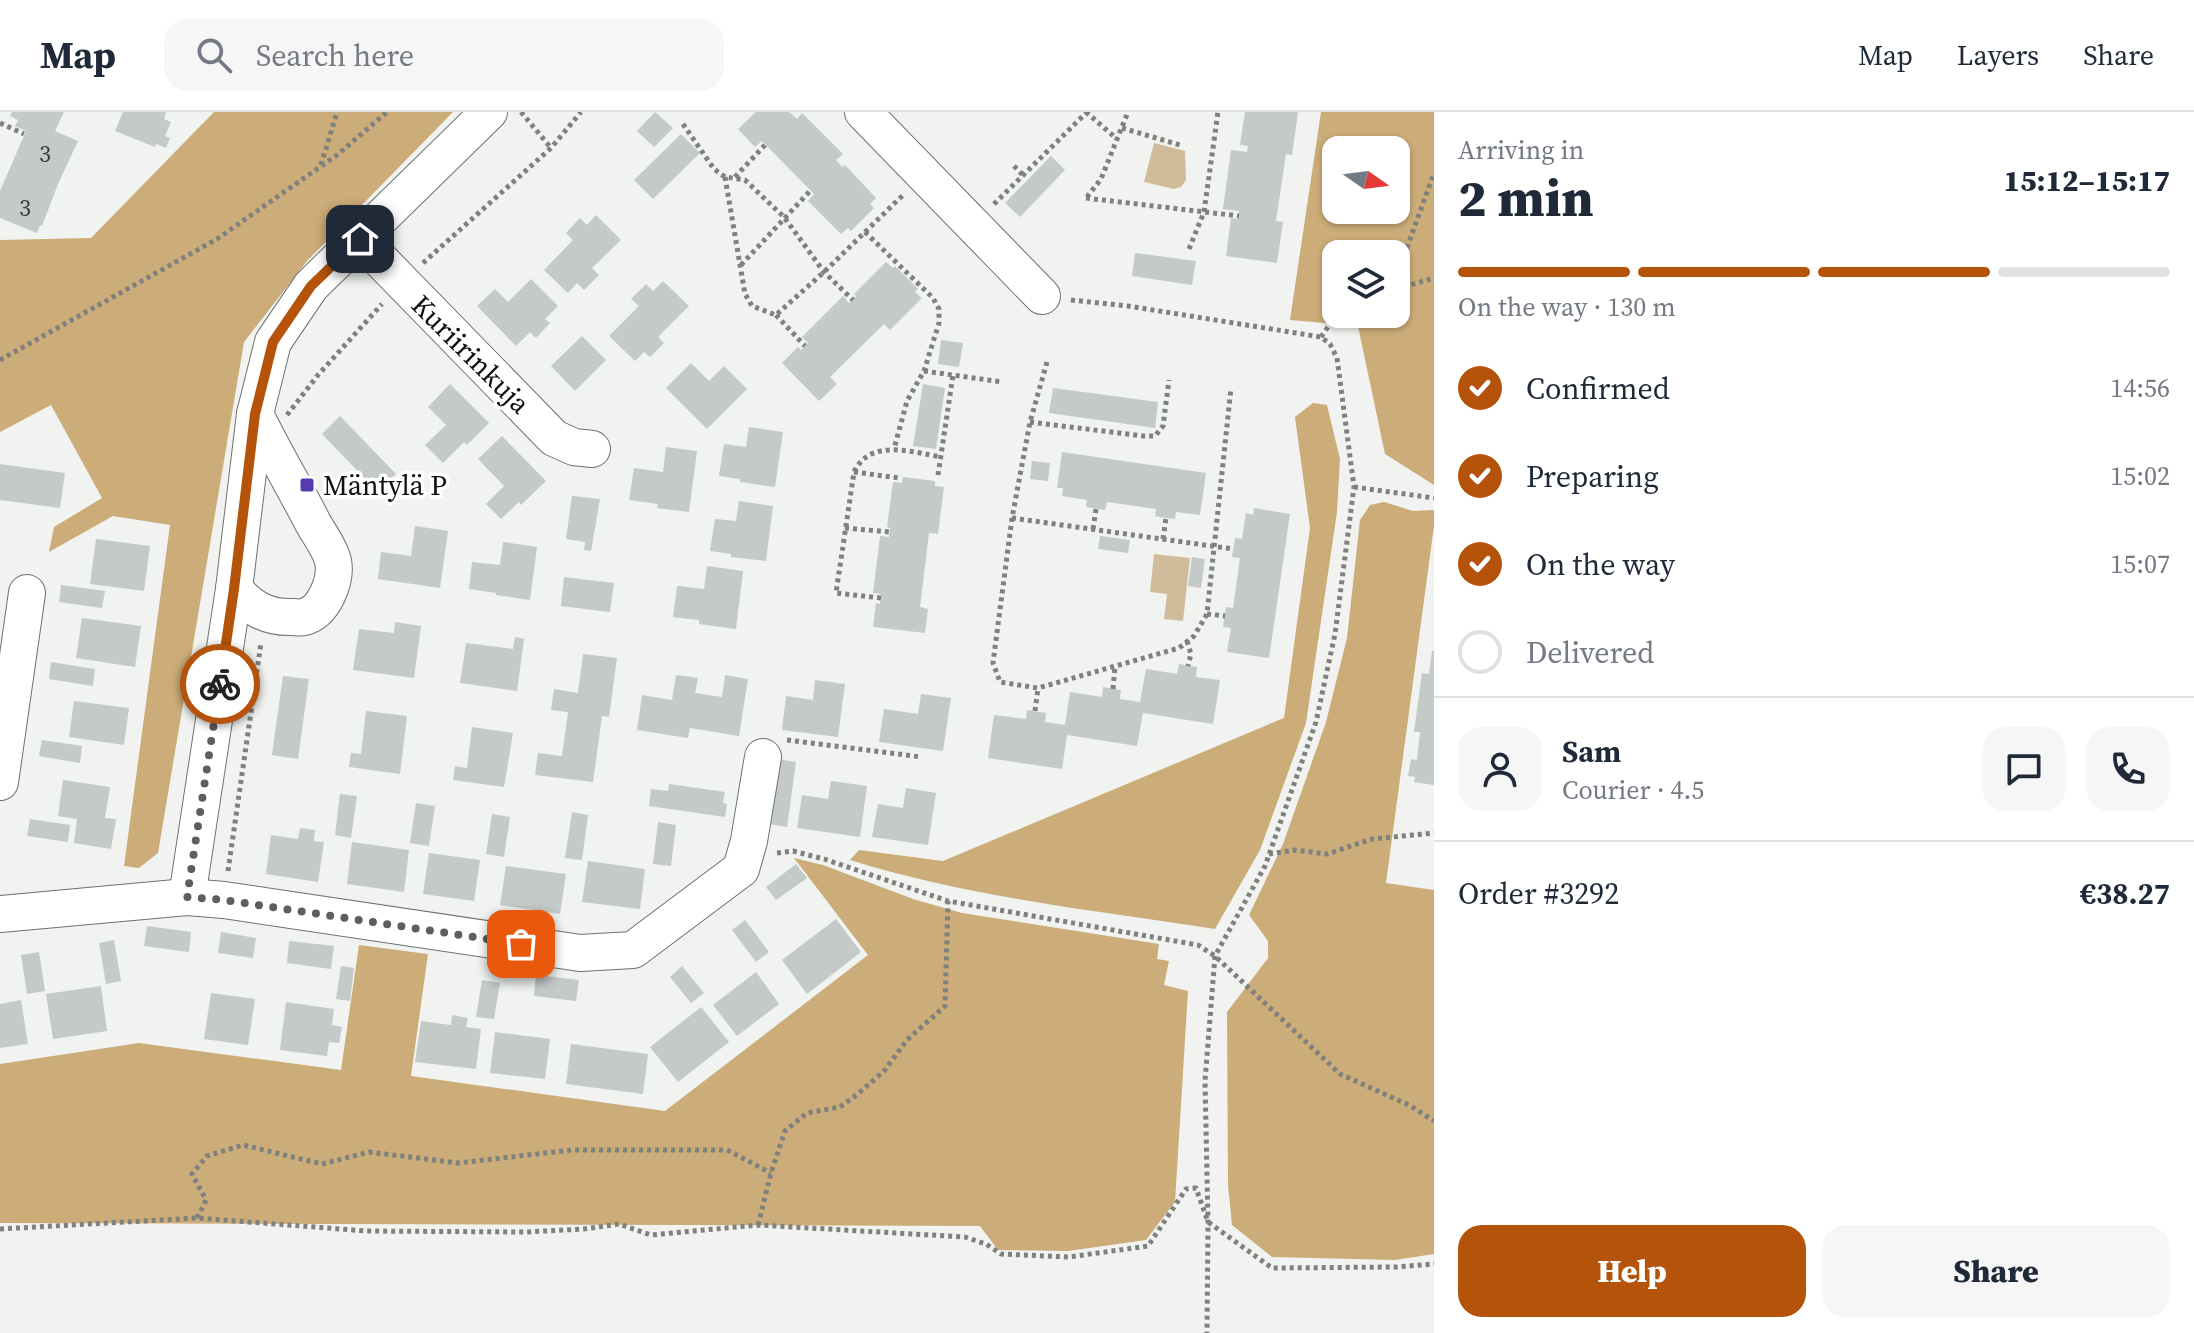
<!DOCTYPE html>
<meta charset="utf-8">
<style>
body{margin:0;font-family:"Source Serif 4",serif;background:#f6f6f7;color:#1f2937;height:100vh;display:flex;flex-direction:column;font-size:30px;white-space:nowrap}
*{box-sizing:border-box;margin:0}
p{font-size:26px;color:#747a83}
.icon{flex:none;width:44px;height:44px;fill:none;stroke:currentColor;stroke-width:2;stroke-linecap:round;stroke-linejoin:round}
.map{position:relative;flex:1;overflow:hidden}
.sheet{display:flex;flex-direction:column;background:#fff;width:760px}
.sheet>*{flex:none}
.needle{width:52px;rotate:104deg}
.controls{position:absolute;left:1322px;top:24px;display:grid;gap:16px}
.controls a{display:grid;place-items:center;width:88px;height:88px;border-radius:16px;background:#fff;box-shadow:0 2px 6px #0004;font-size:40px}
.pin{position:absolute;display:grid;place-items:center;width:68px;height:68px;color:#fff;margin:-34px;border-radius:16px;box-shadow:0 4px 12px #0006}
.courier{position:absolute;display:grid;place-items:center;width:80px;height:80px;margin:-40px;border:6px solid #b45309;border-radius:50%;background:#fff;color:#222;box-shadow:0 2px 10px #0007}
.overview em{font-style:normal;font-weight:800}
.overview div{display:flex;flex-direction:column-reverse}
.overview{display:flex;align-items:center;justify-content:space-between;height:136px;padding:0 24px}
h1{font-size:52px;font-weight:800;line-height:60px}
.bar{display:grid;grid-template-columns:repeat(4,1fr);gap:12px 8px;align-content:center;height:96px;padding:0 24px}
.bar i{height:10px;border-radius:6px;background:#e0e1e3}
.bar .current{background:#b45309}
.bar p{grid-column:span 4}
.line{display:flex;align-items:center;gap:20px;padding:0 24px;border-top:2px solid #e0e1e3}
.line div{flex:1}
.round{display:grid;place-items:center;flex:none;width:84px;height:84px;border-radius:24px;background:#f6f6f7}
ol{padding:0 24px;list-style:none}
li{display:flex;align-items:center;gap:24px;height:88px}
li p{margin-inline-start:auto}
li .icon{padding:8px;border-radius:50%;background:#b45309;color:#fff;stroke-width:4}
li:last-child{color:#747a83}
li i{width:44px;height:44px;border:4px solid #e0e1e3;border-radius:50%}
.primary-button{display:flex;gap:16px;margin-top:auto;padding:16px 24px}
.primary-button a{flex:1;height:92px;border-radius:24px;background:#b45309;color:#fff;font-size:32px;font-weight:800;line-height:92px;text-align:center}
.primary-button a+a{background:#f6f6f7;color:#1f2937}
header{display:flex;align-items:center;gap:48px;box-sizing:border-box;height:112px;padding:0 40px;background:#fff;border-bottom:2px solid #e0e1e3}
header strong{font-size:38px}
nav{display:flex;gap:44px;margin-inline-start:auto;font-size:28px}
.search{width:560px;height:72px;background:#f6f6f7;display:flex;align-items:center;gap:20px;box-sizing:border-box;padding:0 28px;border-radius:24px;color:#747a83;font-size:30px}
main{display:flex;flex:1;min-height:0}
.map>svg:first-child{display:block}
.green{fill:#d0bc9b}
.forest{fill:#ccac78;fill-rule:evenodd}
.building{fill:#c4cac7}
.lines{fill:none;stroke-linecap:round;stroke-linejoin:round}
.minor-casing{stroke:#6e716d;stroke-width:38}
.path{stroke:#7f817e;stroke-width:5;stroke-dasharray:4 4;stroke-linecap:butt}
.minor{stroke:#fff;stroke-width:36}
.done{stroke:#5e5f5d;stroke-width:8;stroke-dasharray:0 14.4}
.route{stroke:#b45309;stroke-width:10}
.poi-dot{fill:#563ab1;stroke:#fff;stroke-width:3}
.labels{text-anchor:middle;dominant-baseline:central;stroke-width:7;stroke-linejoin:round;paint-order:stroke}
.number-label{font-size:24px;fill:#3c3e3d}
.street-label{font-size:28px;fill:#0f100f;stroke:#fff}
.poi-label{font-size:28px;fill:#0f100f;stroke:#fff;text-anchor:start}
</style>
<header>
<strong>Map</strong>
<div class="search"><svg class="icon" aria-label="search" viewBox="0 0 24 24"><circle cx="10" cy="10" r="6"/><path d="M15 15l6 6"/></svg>Search here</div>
<nav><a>Map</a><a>Layers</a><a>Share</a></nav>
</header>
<main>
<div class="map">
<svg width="1434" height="1221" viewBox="0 0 1434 1221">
<rect width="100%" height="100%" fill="#f0f3ef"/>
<g class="green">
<polygon points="1154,31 1185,39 1186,68 1181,75 1174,77 1144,70"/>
<polygon points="1154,442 1190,446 1183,509 1164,507 1167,482 1150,480"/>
</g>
<g class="forest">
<polygon points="214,0 453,0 307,149 244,230 158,741 139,756 124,754 170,413 113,404 49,440 54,415 102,386 51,293 0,320 0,128 91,126"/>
<path d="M 1321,0 L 1434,0 L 1434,373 L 1385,342 L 1358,214 L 1290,208 ZM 1396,38 L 1396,98 L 1336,98 L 1336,38 ZM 1396,142 L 1396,202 L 1336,202 L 1336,142 Z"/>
<path d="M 1313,291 L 1327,293 L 1340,347 L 1337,400 L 1306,611 L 1260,738 L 1215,817 C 1092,798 968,785 850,748 L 859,738 L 943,749 L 1284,606 L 1310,416 L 1295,305 Z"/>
<polygon points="1384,390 1413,399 1434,398 1434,414 1386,771 1434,778 1434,1142 1395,1148 1272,1145 1232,1113 1228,1073 1227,900 1268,846 1268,829 1249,803 1283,732 1326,610 1347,526 1360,408 1370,393"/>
<polygon points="794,746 823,753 913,787 962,801 1159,832 1157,847 1169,849 1164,873 1188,879 1175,1090 1146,1128 1068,1139 998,1138 980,1114 0,1111 0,952 139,931 341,958 359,833 428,842 411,964 665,999 868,843"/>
</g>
<g class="building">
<polygon points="12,0 64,0 55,19 78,29 58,72 42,114 40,113 37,121 0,106 0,79 26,19 15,14 18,8 10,4"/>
<polygon points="123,0 166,0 164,7 171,10 165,24 170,26 166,36 156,32 155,35 115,19"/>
<polygon points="655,0 673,16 654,35 637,19"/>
<polygon points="756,0 789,0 797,7 802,1 843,42 836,48 842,55 845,53 876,86 870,92 874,96 851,119 848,116 841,122 808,89 814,82 762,29 755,35 738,17"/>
<polygon points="1245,0 1298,0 1292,43 1286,42 1276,109 1283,110 1277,151 1226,144 1231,106 1238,107 1239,99 1223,97 1231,38 1247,40 1248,34 1240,33"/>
<polygon points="681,22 700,41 653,87 634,68"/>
<polygon points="1051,44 1065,58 1020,105 1005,91"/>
<polygon points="596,103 621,128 592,156 599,163 584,178 577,171 568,181 544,158 573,128 566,121 580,106 587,113"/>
<polygon points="1135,141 1196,149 1192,173 1132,164"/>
<polygon points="886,150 893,156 895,154 918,177 915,180 922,186 890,218 884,212 830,265 837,272 819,289 782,251 798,235 801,238 808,231 802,225 843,184 849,191 856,184 854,182"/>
<polygon points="531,167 558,194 545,207 550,211 536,226 530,220 516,234 477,194 495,177 508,190"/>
<polygon points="663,169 689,194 658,225 664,231 650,245 644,240 635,249 609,224 639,194 631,187 646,172 653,179"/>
<polygon points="582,224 606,248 575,279 551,254"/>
<polygon points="941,228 963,231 959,255 938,252"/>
<polygon points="691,251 709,269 724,254 747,277 707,317 666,276"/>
<polygon points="450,272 489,311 467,333 464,330 443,351 425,333 446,313 428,295"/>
<polygon points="923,272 945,276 936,337 913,334"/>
<polygon points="1053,276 1158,290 1155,316 1049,301"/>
<polygon points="340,304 396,362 378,380 322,322"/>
<polygon points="749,315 783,320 775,375 740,370 740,367 719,364 724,332 746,335"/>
<polygon points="502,324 546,369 521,393 519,390 501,407 486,392 504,374 478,347"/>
<polygon points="666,335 697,339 689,400 657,396 658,392 629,388 634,356 663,360"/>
<polygon points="1062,340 1206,361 1200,403 1176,400 1175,407 1166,406 1155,404 1156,397 1107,390 1105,398 1086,395 1087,388 1062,384 1063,376 1057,376"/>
<polygon points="1032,349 1050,351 1048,369 1030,367"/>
<polygon points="0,352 65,361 60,396 0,388"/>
<polygon points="903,365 935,369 935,374 944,375 938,422 929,421 920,495 928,497 925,521 873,515 876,491 880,492 881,482 873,481 880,424 889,425 890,416 887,415 893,370 902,371"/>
<polygon points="572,384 600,387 591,439 584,438 585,430 566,427"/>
<polygon points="739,389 773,394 766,449 731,445 731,442 710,439 715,407 736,409"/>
<polygon points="1254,396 1290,402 1269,546 1227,540 1231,516 1223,515 1226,495 1233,496 1240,446 1232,445 1235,426 1242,427 1246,401 1253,403"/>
<polygon points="415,414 448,419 440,476 378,467 381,440 411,444"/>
<polygon points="1100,424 1130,428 1128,441 1098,437"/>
<polygon points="96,427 150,434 144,479 90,472"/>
<polygon points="503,430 537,435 530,488 496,483 496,481 469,477 472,450 500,453"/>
<polygon points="1192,445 1205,447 1201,476 1188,474"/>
<polygon points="707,454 743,459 736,517 699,512 699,508 673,505 677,474 704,477"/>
<polygon points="564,465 614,471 610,500 561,494"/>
<polygon points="61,473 105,479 102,496 59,490"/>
<polygon points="82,506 141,514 135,555 76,546"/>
<polygon points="395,510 421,514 414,566 353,558 359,517 394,521"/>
<polygon points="515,525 524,527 517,579 460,571 466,531 513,537"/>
<polygon points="1432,539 1434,539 1434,673 1414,670 1415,665 1408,664 1411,647 1417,648 1420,620 1414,620 1422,561 1429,562"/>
<polygon points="583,542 617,546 609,605 602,604 593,670 535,663 538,641 562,644 568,600 551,598 554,577 578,581"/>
<polygon points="51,550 95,557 93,574 49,567"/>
<polygon points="1179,552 1197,555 1196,565 1220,568 1213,612 1143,601 1137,634 1067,623 1062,657 988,646 994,603 1026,607 1027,598 1046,601 1045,610 1065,613 1070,580 1102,585 1103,575 1121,578 1120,587 1140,590 1146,557 1177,562"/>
<polygon points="676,563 698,566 695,581 722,585 725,563 748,567 739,624 690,616 688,626 637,618 642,583 672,588"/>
<polygon points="283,564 309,567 298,647 272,643"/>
<polygon points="815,568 845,572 838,625 782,618 786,584 813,588"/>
<polygon points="921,582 951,586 943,639 879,630 884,597 918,602"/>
<polygon points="74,589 129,596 124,633 69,625"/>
<polygon points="366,599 407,604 400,662 349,655 351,641 361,642"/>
<polygon points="472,615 513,621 504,675 453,668 455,654 467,656"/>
<polygon points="42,628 82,634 80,651 39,644"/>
<polygon points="772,646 796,650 787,715 763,711"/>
<polygon points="63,668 110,675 105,706 116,707 111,737 74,731 77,707 58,704"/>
<polygon points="831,669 867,674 860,725 797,716 802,683 828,687"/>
<polygon points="669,672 725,680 723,691 727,692 725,705 649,694 651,677 668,679"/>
<polygon points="906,676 936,681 928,733 872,725 878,692 903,696"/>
<polygon points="340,682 357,684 351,726 335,723"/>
<polygon points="416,691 435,694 429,734 410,731"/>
<polygon points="572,700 588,703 582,748 565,746"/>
<polygon points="492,702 510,705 504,745 486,742"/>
<polygon points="30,707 70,713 68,730 27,724"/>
<polygon points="658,710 676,713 671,754 653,752"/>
<polygon points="300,716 315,718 314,729 324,730 318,770 266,762 271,723 298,727"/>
<polygon points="352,730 409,738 404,780 347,772"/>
<polygon points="429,741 480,748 474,789 423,782"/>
<polygon points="588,749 645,757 640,797 582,790"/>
<polygon points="796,752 807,766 776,788 766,775"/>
<polygon points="506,754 566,762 560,802 500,793"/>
<polygon points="836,807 861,840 807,882 782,848"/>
<polygon points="745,808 769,840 756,850 732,818"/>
<polygon points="147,814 191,820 189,840 144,834"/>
<polygon points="221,820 256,826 253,846 218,841"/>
<polygon points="114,828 121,869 106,872 99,831"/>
<polygon points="289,829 334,834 331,857 287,851"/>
<polygon points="39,840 45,879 27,882 21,843"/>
<polygon points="341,854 354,856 350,889 336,887"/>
<polygon points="682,854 704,881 691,891 670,865"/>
<polygon points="756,860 779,892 737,924 713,893"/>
<polygon points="536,863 579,868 576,889 534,884"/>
<polygon points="482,868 500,871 494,907 476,905"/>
<polygon points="101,874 107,919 53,927 46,882"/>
<polygon points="211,881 255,887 248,933 204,927"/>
<polygon points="21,888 28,932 0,936 0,892"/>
<polygon points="286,890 334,897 332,913 342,915 339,931 329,930 327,944 280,938"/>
<polygon points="701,895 729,930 678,970 650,935"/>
<polygon points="452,903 468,906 466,915 481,917 476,957 415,950 421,909 451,913"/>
<polygon points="495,920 550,927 545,967 490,961"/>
<polygon points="571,932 648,942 643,982 566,972"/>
</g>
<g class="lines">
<defs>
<g id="minor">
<polyline points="863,0 1042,184"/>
<polyline points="360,127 554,326 574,335 592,337"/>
<path d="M 234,477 C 250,495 266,506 292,505 C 296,505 300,506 304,505 C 324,500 337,468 333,449 C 330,436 319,422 313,411 C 294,374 273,339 255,302"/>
<polyline points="0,670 27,481"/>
<polyline points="187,785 234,477 255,302 273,230 311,174 489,0"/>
<polyline points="0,802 187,785 224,788 580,841 633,838 741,757 749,729 763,645"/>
</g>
</defs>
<use href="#minor" class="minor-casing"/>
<g class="path">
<polyline points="521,0 551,36"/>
<polyline points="1086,0 1117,27"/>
<polyline points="0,11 24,22"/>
<polyline points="683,12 714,57 725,65 745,68 784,105 824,160 853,188"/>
<polyline points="1122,16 1180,33"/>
<polyline points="321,53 337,0"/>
<polyline points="1014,54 1023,63"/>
<polyline points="725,65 745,182 752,194 776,203 824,160 903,83"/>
<polyline points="735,65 765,33"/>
<polyline points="1087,85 1101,67 1128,0"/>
<polyline points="1086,86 1239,104"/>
<polyline points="994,92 1087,0"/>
<polyline points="865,120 933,186 939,197 939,211 924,259 907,289 894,337"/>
<polyline points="1189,137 1204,100 1218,0"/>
<polyline points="423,151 551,36 581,0"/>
<polyline points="741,153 810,79"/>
<polyline points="1396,166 1434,61"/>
<polyline points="1396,177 1434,166"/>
<polyline points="1071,188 1128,194 1321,225 1330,232 1337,246 1354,375 1335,522 1316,610 1265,754 1215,844 1205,969 1208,1110 1207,1221"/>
<polyline points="776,203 805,234"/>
<polyline points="1321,225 1337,202"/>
<polyline points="0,248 217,127 337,43 387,0"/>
<polyline points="1047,250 1030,310 1012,406 993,551 1000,570 1038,576 1179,536 1194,524 1207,502 1231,276"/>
<polyline points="924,259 1002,270"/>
<polyline points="287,303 318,263 382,192"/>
<polyline points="1030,310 1143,324 1155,324 1163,314 1169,268"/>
<polyline points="854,360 899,366"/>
<polyline points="938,363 953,263"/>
<polyline points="1354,375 1434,386"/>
<polyline points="1012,406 1233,437"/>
<polyline points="845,416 890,420"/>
<polyline points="1093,417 1096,397"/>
<polyline points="1163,427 1166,406"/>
<path d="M 881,486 L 836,481 L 854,360 C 870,326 912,340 941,345"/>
<polyline points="1207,502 1225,504"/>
<polyline points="1187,529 1191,542 1188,554"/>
<polyline points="1113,577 1115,554"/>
<polyline points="1035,599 1038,576"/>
<polyline points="787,628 921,645"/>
<polyline points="777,741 793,739 824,747 948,789 1198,833 1215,844 1340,962 1409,993 1434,1009"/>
<polyline points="1269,742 1295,738 1327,742 1372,727 1434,721"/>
<polyline points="228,759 261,531"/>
<polyline points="197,1106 206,1088 192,1062 207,1044 243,1033 322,1052 369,1040 458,1051 572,1038 727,1038 771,1061"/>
<polyline points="758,1113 771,1061 785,1019 807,1001 840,995 859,981 884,959 907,928 945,894 948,789"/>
<polyline points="0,1117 197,1106 366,1119 526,1120 584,1117 619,1112 651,1123 758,1113 965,1125 986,1132 1001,1142 1069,1145 1148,1134 1186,1077 1196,1076 1208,1110 1272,1156 1396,1155 1434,1152"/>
</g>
<use href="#minor" class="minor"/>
</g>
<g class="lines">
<polyline class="done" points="220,572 187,785 224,788 521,832"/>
<polyline class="route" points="220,572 234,477 255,302 273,230 311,174 360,127"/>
</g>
<rect class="poi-dot" x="299" y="365" width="16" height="16" rx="4"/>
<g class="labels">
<g class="number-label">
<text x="45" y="41">3</text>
<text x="25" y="95">3</text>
</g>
<g class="street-label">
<text transform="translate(471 242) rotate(45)">Kuriirinkuja</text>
</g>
<g class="poi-label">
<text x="323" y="373">Mäntylä P</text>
</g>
</g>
</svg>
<div class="controls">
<a><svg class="needle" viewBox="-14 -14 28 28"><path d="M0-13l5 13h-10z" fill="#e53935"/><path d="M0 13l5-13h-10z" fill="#747a83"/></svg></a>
<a><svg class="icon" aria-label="layers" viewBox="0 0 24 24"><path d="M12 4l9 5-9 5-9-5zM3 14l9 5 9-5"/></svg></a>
</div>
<div class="pin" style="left:521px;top:832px;background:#ea580c"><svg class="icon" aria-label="bag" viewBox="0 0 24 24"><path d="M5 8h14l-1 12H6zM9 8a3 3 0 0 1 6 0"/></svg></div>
<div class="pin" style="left:360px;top:127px;background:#1f2937"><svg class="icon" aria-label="home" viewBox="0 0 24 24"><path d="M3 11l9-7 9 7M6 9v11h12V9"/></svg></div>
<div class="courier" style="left:220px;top:572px"><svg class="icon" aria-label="bike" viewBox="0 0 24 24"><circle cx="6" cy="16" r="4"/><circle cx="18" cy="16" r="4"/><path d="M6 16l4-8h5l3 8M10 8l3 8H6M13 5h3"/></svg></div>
</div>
<section class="sheet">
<div class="overview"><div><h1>2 min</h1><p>Arriving in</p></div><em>15:12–15:17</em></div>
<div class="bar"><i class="current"></i><i class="current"></i><i class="current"></i><i></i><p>On the way · 130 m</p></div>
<ol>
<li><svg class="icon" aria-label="check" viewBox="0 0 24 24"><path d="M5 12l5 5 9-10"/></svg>Confirmed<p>14:56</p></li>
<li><svg class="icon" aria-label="check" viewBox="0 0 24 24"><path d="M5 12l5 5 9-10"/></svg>Preparing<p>15:02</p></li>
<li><svg class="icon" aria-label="check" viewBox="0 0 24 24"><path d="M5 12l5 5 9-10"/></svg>On the way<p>15:07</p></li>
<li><i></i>Delivered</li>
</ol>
<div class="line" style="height:144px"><a class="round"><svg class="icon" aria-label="person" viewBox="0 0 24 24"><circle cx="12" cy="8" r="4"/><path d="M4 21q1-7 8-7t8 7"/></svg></a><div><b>Sam</b><p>Courier · 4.5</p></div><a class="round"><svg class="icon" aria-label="chat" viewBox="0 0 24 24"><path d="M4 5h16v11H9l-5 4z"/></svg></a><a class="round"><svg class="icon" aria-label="phone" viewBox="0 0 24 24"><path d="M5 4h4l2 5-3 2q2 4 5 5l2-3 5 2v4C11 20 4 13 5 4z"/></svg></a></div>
<div class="line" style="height:104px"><div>Order #3292</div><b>€38.27</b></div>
<div class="primary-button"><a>Help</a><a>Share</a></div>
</section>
</main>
